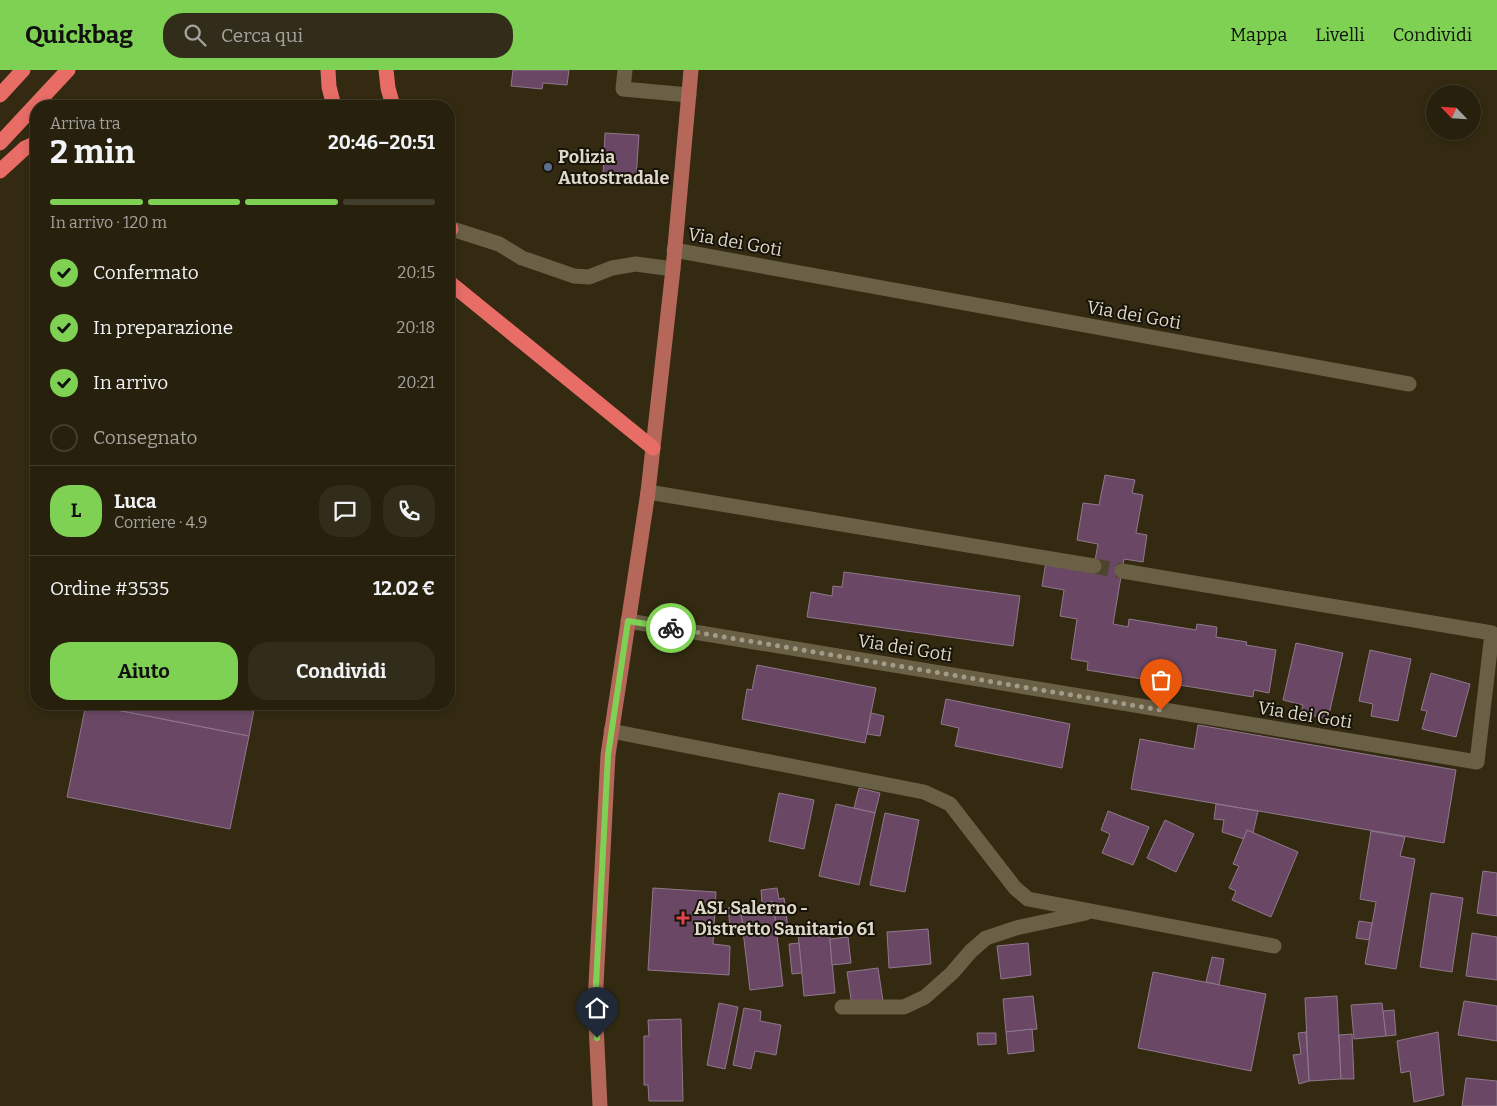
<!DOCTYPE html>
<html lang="it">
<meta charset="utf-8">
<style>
body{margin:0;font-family:Bitter,serif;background:#322d1b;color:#f1f3f6;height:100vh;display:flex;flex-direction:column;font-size:19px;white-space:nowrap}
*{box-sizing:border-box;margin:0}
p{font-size:16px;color:#a4a39d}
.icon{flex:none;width:28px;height:28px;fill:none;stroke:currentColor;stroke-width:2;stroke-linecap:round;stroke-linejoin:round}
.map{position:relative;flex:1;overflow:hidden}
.drawer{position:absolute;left:30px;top:30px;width:425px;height:610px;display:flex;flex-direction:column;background:#26200d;border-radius:20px;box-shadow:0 2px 8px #0003,0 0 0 1px #423e2e}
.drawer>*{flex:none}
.needle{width:32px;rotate:295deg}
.fabs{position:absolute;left:1426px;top:15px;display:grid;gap:10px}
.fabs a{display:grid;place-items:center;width:55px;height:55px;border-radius:50%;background:#26200d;box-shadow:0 2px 8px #0003,0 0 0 1px #423e2e;font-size:25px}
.pin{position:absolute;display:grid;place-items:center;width:42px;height:42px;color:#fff;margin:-51px -21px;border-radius:50% 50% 50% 0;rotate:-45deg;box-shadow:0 0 5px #0007}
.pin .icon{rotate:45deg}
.courier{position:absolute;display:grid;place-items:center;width:50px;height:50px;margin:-25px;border:4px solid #7ed153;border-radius:50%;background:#fff;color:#222;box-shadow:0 1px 6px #0007}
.summary em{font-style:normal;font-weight:700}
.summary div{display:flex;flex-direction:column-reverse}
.summary{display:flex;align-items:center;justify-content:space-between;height:85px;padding:0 20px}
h1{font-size:32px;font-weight:700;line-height:38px}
.bar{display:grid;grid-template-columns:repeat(4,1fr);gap:8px 5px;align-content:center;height:60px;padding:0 20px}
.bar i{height:6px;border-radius:4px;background:#423e2e}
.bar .current{background:#7ed153}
.bar p{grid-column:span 4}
.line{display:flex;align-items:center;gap:12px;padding:0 20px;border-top:1px solid #423e2e}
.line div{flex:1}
.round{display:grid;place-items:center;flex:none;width:52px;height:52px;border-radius:20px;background:#322d1b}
ol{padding:0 20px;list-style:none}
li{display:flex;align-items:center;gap:15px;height:55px}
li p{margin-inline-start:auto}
li .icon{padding:5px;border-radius:50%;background:#7ed153;color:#111;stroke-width:4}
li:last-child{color:#a4a39d}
li i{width:28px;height:28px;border:2px solid #423e2e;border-radius:50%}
.button{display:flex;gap:10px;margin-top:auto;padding:10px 20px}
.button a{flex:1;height:58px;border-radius:20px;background:#7ed153;color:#111;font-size:20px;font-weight:700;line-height:58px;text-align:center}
.button a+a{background:#322d1b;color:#f1f3f6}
header{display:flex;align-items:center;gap:30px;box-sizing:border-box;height:70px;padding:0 25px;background:#7ed153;color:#111}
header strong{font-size:24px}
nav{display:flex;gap:28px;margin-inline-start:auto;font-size:18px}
.search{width:350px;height:45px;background:#322d1b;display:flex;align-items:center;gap:12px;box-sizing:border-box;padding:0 18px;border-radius:20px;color:#a4a39d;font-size:19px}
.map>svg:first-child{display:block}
.building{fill:#6a4865;stroke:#90788c}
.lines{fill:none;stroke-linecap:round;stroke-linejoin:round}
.minor-tunnel{stroke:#4d442d;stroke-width:15;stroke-dasharray:15 8;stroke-linecap:butt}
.minor{stroke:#6a6045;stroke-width:15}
.major{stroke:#b56859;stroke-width:15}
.highway{stroke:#e76d66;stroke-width:15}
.done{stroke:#a29b89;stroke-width:5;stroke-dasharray:0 9}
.route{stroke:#7ed153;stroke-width:6}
.service-dot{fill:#5c6f8a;stroke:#171308;stroke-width:2}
.health-dot{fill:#e0444e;stroke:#171308;stroke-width:2}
.labels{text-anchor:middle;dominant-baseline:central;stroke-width:4;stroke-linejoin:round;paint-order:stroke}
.poi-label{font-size:18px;font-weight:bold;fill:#ded8c9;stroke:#171308;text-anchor:start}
.street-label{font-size:18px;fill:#ded8c9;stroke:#171308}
</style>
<header>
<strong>Quickbag</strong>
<div class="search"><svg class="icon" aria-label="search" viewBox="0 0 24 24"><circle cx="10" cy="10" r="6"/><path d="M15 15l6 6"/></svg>Cerca qui</div>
<nav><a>Mappa</a><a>Livelli</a><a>Condividi</a></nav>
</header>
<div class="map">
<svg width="1497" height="1036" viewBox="0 0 1497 1036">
<rect width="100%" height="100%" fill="#332a11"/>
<g class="building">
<polygon points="513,0 569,0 567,15 543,13 542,19 511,16"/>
<polygon points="605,63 639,65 636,108 603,106"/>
<polygon points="1105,405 1135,410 1132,423 1143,425 1136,463 1147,465 1143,492 1124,489 1113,554 1128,557 1129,549 1196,560 1197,554 1217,557 1216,567 1247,572 1246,575 1276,580 1269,623 1254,620 1253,627 1087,600 1088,592 1071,589 1077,549 1060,546 1064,520 1042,516 1046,492 1094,496 1098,474 1077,470 1083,433 1099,435"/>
<polygon points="844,502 1020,526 1013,576 807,547 811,522 832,526 833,516 842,517"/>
<polygon points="1296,573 1343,583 1328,649 1301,643 1303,635 1283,630"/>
<polygon points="1370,580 1411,589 1398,651 1371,646 1373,634 1359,631"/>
<polygon points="757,595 876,618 865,673 742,649 747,619 752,620"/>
<polygon points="1431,603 1470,614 1456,667 1422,659 1427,641 1421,640"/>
<polygon points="946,629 1070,654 1062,698 955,676 959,658 941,654"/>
<polygon points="86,634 249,666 230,759 67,727"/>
<polygon points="87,634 255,634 249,666"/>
<polygon points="871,643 884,646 880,666 867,664"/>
<polygon points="1198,655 1456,700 1444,773 1131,719 1140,669 1194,679"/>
<polygon points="859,718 880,723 875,743 854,738"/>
<polygon points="779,723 814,730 804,779 769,771"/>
<polygon points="836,734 875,743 859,815 819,806"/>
<polygon points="1216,734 1258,741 1253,763 1247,760 1244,769 1222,762 1224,750 1214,749"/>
<polygon points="1108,741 1149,757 1133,795 1102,783 1110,764 1101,760"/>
<polygon points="885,743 919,750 905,822 870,815"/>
<polygon points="1165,750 1194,764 1176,802 1147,788"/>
<polygon points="1247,760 1298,782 1271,847 1232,830 1236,821 1229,818 1239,796 1233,794"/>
<polygon points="1371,761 1405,767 1400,786 1415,789 1396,899 1365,894 1376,832 1360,829"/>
<polygon points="1483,801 1497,803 1497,846 1477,843"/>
<polygon points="653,818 716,822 713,874 730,876 729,905 648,900"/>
<polygon points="777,818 779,829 784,828 788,858 776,859 773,832 762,833 761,820"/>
<polygon points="1431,823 1463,828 1452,902 1420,897"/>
<polygon points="773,832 783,916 750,920 740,836"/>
<polygon points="740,836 744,864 731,865 728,838"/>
<polygon points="1359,851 1372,853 1369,870 1356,868"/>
<polygon points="928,859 931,894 889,898 887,862"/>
<polygon points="829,860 835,923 804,926 798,864"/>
<polygon points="1472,863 1497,867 1497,910 1466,906"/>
<polygon points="848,867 851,893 832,895 830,869"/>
<polygon points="799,873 802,903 792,904 789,874"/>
<polygon points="1028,873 1031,905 1001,909 997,876"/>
<polygon points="1212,887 1224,889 1219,915 1206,912"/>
<polygon points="878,898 883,931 852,936 847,902"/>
<polygon points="1153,902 1266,924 1251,1001 1138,978"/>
<polygon points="1033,926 1037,959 1006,962 1003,929"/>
<polygon points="1337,926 1341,1009 1309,1011 1305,928"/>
<polygon points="1464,931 1497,936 1497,971 1458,965"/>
<polygon points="719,933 738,937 725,999 707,995"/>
<polygon points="1382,933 1386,966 1354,969 1351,935"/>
<polygon points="744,938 761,941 760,951 781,955 776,985 755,981 751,999 733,995"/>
<polygon points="1394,940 1396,965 1386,966 1383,941"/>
<polygon points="681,949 683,1031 649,1031 648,1015 644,1015 644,966 649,966 648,950"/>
<polygon points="1032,959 1034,981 1008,984 1006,962"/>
<polygon points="1306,962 1309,1011 1299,1014 1293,985 1301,984 1298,963"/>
<polygon points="1438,962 1444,1025 1414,1032 1410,1001 1401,1003 1397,971"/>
<polygon points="977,963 996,963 996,974 978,975"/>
<polygon points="1352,964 1354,1009 1341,1009 1339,965"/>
<polygon points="1466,1008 1497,1011 1497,1036 1462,1036"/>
</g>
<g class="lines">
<polyline class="minor-tunnel" points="1094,496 1122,501"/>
<g class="minor">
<polyline points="625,0 623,19 689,25"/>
<polyline points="449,158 499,174 522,188 574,206 589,207 612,198 636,194 673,199"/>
<polyline points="674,180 1409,314"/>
<polyline points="648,422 1094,496"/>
<polyline points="628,551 1477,692 1492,563 1122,501"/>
<polyline points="611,661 924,722 950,734 1015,818 1028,829 1274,876"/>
<polyline points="842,937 904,937 925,927 952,903 971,881 986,868 1016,858 1086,843"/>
</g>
<polyline class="major" points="600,1036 595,934 608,685 648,422 673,199 691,0"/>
<g class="highway">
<polyline points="328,0 329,17 334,36"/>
<polyline points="386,0 388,18 393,36"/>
<polyline points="0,25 23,0"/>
<polyline points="0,73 68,0"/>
<polyline points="0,101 25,78 36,73"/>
<polyline points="449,156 451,159"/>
<polyline points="449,212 653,378"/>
</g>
</g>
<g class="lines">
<polyline class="done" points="671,558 1161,640"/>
<polyline class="route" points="597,968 595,934 608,685 628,551 671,558"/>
</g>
<circle class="service-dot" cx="548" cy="97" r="5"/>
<path class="health-dot" d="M680.5 840.5h5v5h5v5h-5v5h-5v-5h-5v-5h5z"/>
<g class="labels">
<g class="poi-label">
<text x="558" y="87">Polizia<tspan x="558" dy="21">Autostradale</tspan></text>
<text x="694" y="838">ASL Salerno -<tspan x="694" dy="21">Distretto Sanitario 61</tspan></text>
</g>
<g class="street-label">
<text transform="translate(735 172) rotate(10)">Via dei Goti</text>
<text transform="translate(1134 245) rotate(10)">Via dei Goti</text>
<text transform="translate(905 578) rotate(9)">Via dei Goti</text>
<text transform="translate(1305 645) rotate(9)">Via dei Goti</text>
</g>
</g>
</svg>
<div class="fabs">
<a><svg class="needle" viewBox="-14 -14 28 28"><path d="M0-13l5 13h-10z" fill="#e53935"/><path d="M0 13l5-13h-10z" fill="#a4a39d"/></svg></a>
</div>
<div class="pin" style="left:1161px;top:640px;background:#ea580c"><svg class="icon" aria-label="bag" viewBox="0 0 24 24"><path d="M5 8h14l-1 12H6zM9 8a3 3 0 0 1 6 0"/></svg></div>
<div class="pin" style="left:597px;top:968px;background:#1f2937"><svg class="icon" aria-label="home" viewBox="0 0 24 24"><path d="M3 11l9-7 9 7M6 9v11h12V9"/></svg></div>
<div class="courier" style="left:671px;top:558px"><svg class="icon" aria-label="bike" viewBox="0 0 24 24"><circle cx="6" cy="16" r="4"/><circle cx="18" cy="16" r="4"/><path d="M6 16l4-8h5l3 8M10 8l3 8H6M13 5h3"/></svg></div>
<section class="drawer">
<div class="summary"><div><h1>2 min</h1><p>Arriva tra</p></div><em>20:46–20:51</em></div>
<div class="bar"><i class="current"></i><i class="current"></i><i class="current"></i><i></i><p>In arrivo · 120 m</p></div>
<ol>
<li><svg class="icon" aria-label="check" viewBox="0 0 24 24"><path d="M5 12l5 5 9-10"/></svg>Confermato<p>20:15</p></li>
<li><svg class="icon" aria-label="check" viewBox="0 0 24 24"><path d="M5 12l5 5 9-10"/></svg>In preparazione<p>20:18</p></li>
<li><svg class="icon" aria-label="check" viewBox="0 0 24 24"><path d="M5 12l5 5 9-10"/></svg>In arrivo<p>20:21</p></li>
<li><i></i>Consegnato</li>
</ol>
<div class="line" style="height:90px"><b class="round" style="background:#7ed153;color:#111">L</b><div><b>Luca</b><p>Corriere · 4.9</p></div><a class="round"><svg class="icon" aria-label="chat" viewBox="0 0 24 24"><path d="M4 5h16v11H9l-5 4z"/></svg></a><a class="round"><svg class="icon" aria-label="phone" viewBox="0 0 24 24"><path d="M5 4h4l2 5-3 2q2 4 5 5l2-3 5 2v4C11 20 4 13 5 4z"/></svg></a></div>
<div class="line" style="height:65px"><div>Ordine #3535</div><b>12.02 €</b></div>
<div class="button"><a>Aiuto</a><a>Condividi</a></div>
</section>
</div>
